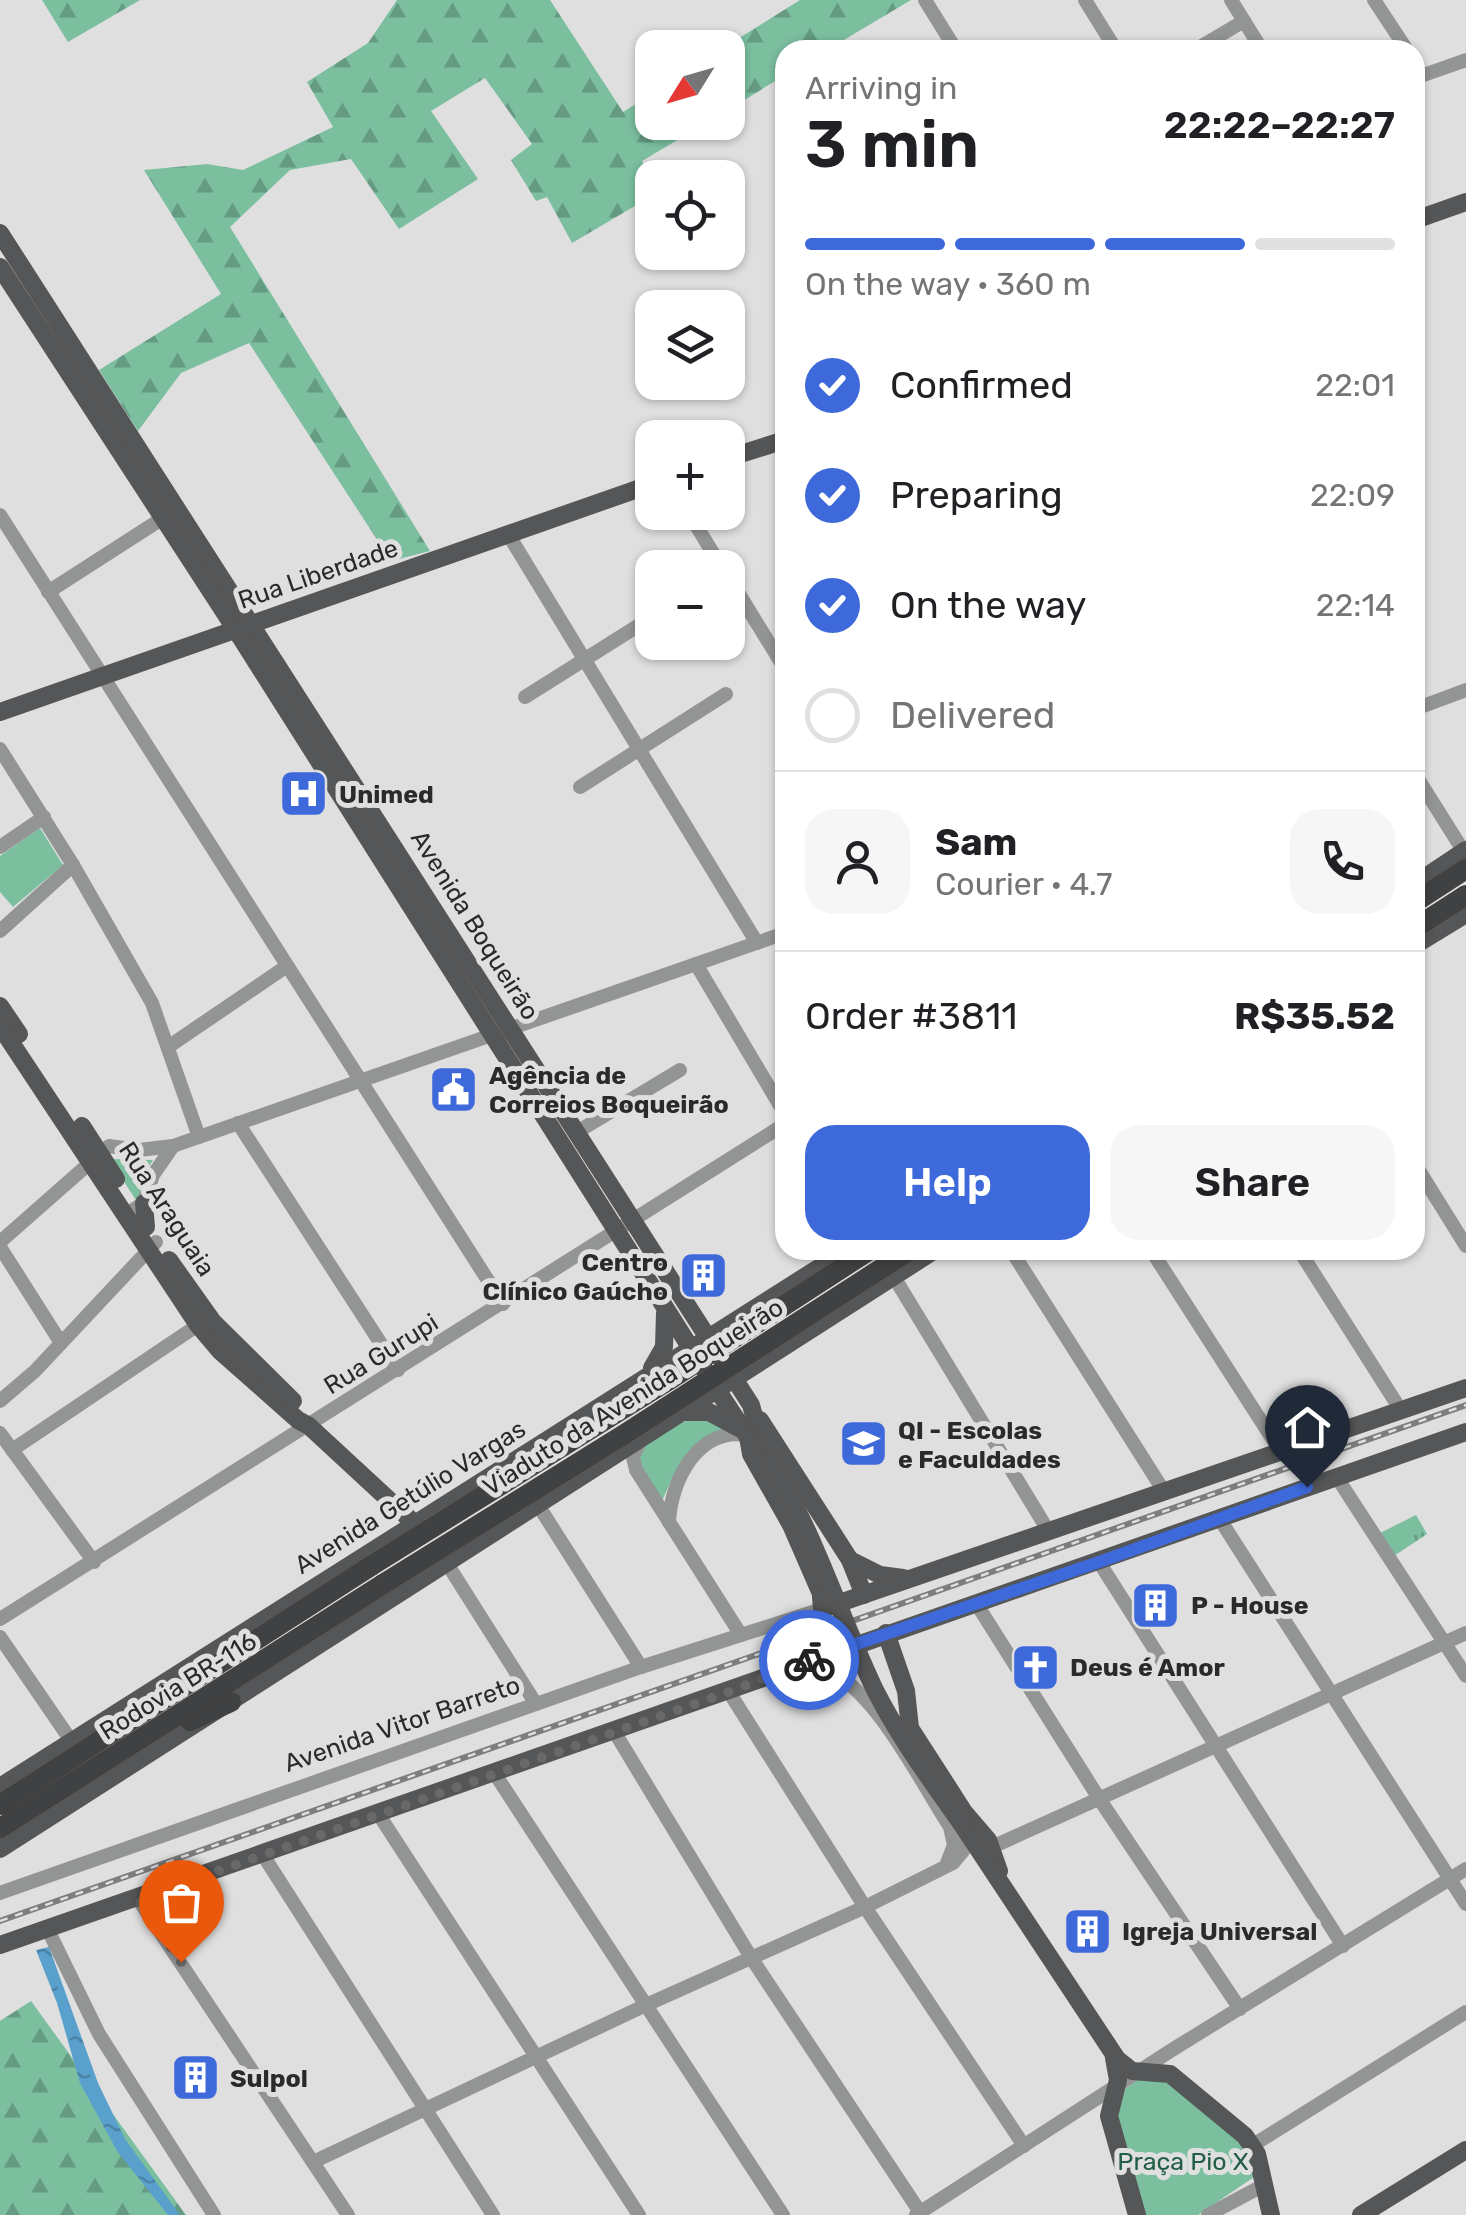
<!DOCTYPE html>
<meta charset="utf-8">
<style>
body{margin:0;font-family:Rubik,sans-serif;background:#f6f6f6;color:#202124;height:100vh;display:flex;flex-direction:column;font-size:38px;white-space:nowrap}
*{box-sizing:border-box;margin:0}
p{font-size:32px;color:#757577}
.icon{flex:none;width:55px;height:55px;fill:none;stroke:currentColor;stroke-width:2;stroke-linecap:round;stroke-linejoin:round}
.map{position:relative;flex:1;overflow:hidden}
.side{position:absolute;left:775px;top:40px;width:650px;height:1220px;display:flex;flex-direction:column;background:#fff;border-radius:30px;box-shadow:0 2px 8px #0004}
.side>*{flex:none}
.needle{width:65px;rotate:233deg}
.controls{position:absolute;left:635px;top:30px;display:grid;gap:20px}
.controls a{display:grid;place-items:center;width:110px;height:110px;border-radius:20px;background:#fff;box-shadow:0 2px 8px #0004;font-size:50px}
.pin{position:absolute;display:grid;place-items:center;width:85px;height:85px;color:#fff;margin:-102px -42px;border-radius:50% 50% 50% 0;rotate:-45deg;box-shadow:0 0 10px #0007}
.pin .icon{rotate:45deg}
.courier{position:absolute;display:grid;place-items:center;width:100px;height:100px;margin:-50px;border:8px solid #3e69da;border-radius:50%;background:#fff;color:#222;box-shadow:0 2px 12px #0007}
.overview em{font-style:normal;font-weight:600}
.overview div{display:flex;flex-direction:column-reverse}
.overview{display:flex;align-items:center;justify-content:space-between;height:170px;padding:0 30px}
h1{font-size:65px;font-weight:600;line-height:75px}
.bar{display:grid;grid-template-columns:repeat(4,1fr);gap:15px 10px;align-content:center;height:120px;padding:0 30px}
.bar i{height:12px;border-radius:8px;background:#e0e0e0}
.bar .on{background:#3e69da}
.bar p{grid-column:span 4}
.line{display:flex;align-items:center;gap:25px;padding:0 30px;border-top:2px solid #e0e0e0}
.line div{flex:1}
.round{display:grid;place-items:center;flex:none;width:105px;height:105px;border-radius:30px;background:#f6f6f6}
ol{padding:0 30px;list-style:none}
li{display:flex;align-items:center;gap:30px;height:110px}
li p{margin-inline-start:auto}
li .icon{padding:10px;border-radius:50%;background:#3e69da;color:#fff;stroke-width:4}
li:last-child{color:#757577}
li i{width:55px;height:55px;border:5px solid #e0e0e0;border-radius:50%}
.action{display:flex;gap:20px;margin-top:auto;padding:20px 30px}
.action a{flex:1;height:115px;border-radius:30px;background:#3e69da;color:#fff;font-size:40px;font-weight:600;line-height:115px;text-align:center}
.action a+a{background:#f6f6f6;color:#202124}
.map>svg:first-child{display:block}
.grass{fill:url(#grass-tufts)}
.forest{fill:url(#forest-firs)}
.green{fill:#7bbf9f}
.water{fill:url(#water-ripples)}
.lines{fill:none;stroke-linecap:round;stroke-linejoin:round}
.minor{stroke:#939494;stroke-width:14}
.major{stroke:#555657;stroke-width:18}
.highway{stroke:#404142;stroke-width:20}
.rail-casing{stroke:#7d7d7e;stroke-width:6}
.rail{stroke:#dfdfe0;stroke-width:2.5;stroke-dasharray:8;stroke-linecap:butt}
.major-bridge{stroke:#555657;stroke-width:18}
.highway-bridge{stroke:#404142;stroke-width:20}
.done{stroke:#69696a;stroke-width:10;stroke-dasharray:0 18}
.route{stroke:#3e69da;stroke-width:12}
.labels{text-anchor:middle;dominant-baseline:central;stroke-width:10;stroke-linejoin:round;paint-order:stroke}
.street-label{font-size:25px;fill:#2a2a2a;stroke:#dfdfe0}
.poi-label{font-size:25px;font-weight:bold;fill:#2a2a2a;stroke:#dfdfe0;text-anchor:start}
.park-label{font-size:25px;fill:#215e45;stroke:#dfdfe0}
</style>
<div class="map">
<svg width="1466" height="2215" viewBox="0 0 1466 2215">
<defs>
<pattern id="grass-tufts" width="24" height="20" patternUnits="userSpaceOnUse" patternTransform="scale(2.5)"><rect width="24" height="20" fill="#7bbf9f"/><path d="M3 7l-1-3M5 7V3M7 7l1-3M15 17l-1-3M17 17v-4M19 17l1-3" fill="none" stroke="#659b82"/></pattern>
<pattern id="forest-firs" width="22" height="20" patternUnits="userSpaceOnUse" patternTransform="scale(2.5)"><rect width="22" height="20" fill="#7bbf9f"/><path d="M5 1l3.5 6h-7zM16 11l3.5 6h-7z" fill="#659b82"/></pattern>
<pattern id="water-ripples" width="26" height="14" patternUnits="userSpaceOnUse" patternTransform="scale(2.5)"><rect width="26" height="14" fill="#59a1cc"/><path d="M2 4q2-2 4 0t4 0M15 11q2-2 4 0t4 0" fill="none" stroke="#4a83a6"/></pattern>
</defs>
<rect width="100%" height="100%" fill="#dfdfe0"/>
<polygon class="grass" points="1416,1515 1427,1534 1391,1558 1376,1535"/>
<g class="forest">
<polygon points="42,0 140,0 68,42"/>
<polygon points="397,0 550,0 623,112 652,94 652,122 706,123 642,161 652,181 652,196 572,243 547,197 536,201 511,160 532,144 485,78 431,111 478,179 399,229 351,159 290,170 230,227 430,551 391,561 249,343 181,373 138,431 99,370 221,294 144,170 207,164 243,170 333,127 307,82 368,43"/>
<polygon points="800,0 911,0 827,50 785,50 785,75 728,110 728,48 725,47"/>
<polygon points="31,2001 186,2215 0,2215 0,2021"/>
</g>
<g class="green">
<polygon points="40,828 63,865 13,907 0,892 0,856"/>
<polygon points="109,1159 153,1160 144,1175 138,1203"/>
<path d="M 702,1417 L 725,1430 L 671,1481 L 662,1501 C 645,1476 625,1457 658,1435 C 673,1425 684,1421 702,1417 Z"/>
<polygon points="1165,2076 1248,2148 1257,2175 1198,2215 1140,2215 1113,2117 1118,2094 1139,2079"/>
</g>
<polygon class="water" points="49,1947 98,2083 125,2139 180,2215 168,2215 117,2151 80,2083 57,2003 36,1950"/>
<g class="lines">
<g class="minor">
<polyline points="925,0 956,50"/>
<polyline points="1085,0 1116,50"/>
<polyline points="1231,0 1262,50"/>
<polyline points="1374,0 1407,50"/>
<polyline points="1195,50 1244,21"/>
<polyline points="1415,78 1466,60"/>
<polyline points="688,512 722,568"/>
<polyline points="0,515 503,1304"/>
<polyline points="508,534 757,943"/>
<polyline points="728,576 785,669"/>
<polyline points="48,592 163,518"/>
<polyline points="525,697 652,617"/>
<polyline points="1415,709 1466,690"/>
<polyline points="0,749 73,865 152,1003 199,1137"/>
<polyline points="1415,774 1464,852"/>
<polyline points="580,787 726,694"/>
<polyline points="0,847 44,817"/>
<polyline points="0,931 73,865"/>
<polyline points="696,964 785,1114"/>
<polyline points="168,1047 287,966"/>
<polyline points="238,1123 398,1370"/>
<polyline points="577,1132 680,1070"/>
<polyline points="1415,1164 1466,1246"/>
<polyline points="125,1215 144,1203 153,1175 173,1146"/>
<polyline points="0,1242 109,1146 139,1150 173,1146 785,933"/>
<polyline points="0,1247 61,1343"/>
<polyline points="1011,1250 1165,1493"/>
<polyline points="1151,1250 1281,1452"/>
<polyline points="1299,1250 1400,1409"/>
<polyline points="894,1277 1049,1532"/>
<polyline points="0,1401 35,1371 156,1242"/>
<polyline points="0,1433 94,1562"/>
<polyline points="641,1439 633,1457 636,1470 741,1635"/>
<polyline points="12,1450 198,1325"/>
<polyline points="1336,1476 1466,1676"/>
<polyline points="538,1505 641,1667"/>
<polyline points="1219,1518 1466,1904"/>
<path d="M 669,1522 C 671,1480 698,1427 747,1435"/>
<polyline points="446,1562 536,1704"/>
<polyline points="1099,1562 1343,1946"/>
<polyline points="976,1603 1100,1800 1240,2009"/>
<polyline points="0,1619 785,1124"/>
<polyline points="0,1637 72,1742"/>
<path d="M 812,1659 C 876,1687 913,1770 950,1827 L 954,1845 L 947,1863"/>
<polyline points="729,1692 865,1907 1024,2146"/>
<polyline points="614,1731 752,1959 920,2212"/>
<polyline points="495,1774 783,2215"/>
<polyline points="379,1815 639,2215"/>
<polyline points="983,1846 992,1847 1466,1633"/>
<polyline points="263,1855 493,2215"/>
<polyline points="0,1893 641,1667 822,1609"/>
<polyline points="138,1899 348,2215"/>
<polyline points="48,1930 99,2034 214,2215"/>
<polyline points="1253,2145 1466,2012"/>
<polyline points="313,2162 646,2005 865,1907 953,1863 963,1851 967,1832"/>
<polyline points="916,2215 1175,2048 1466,1869"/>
<polyline points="1208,2215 1264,2185"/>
</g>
<g class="major">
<polyline points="1415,220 1466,202"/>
<polyline points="0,233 751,1405 763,1450"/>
<polyline points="0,267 236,630 716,1388 748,1437 763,1450"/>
<polyline points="728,458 785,440"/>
<polyline points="0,712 652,484"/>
<polyline points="1415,884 1466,850"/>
<polyline points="1415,945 1466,914"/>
<polyline points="0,1006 19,1034"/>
<polyline points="0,1026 198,1325 220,1351 298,1420 309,1426 414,1523"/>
<polyline points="82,1126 116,1179"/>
<polyline points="144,1203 146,1227"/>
<polyline points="169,1260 213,1322 293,1401"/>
<polyline points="652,1368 664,1347 665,1313"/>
<polyline points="679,1412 709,1412 739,1428"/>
<polyline points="760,1420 850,1560 864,1595"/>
<polyline points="748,1437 751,1454 791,1525 825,1603"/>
<polyline points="850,1560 880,1575 903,1578"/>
<polyline points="821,1597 822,1609 1466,1388"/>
<polyline points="886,1633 906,1691 910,1728 964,1812 988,1840 999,1871"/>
<polyline points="0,1787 847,1250"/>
<polyline points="961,1823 1117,2059 1132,2071 1170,2074 1245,2136 1257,2154 1271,2215"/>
<polyline points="0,1849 935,1250"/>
<polyline points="0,1945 1466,1432"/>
<polyline points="1114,2058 1118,2080 1109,2116 1137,2215"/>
<polyline points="1361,2215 1466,2150"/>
</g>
<g class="highway">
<polyline points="1415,902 1466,869"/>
<polyline points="1415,928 1466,895"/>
<polyline points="190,1721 231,1702"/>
<polyline points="0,1805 371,1566"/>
<polyline points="0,1828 383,1584"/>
</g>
<defs>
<polyline id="rail" points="0,1921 1466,1405"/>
</defs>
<use href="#rail" class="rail-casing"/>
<use href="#rail" class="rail"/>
<path class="major-bridge" d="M 769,1459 C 814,1531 838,1612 874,1688 C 898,1736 930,1779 961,1823"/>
<g class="highway-bridge">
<polyline points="371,1566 671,1379 870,1250"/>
<polyline points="383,1584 623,1435 910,1250"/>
</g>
</g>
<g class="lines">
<polyline class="done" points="181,1962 138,1899 729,1692 809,1660"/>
<polyline class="route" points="809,1660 1099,1562 1307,1487"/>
</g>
<defs>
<symbol id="hospital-square" viewBox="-11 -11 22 22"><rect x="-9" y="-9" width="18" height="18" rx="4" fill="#3e69da" stroke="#dfdfe0"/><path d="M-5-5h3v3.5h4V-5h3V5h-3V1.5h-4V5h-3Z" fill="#fff"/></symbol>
<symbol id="civic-square" viewBox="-11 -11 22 22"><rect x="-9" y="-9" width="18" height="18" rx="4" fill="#3e69da" stroke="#dfdfe0"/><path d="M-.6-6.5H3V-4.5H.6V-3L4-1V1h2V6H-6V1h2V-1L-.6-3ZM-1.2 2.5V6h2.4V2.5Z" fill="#fff"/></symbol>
<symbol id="building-square" viewBox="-11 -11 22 22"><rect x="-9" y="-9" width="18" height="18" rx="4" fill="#3e69da" stroke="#dfdfe0"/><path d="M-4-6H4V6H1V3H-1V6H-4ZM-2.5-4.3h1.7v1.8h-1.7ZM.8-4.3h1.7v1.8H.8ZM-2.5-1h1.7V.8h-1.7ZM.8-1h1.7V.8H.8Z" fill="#fff"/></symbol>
<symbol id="school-square" viewBox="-11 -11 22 22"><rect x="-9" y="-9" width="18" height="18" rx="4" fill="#3e69da" stroke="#dfdfe0"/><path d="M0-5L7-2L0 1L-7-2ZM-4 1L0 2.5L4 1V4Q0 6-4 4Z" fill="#fff"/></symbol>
<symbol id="church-square" viewBox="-11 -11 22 22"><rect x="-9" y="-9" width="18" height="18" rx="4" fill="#3e69da" stroke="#dfdfe0"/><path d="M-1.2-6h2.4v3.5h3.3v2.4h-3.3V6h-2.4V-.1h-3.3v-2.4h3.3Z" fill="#fff"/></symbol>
</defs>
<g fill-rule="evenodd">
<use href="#hospital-square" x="276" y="766" width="55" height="55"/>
<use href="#civic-square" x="426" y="1062" width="55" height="55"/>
<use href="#building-square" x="676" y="1248" width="55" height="55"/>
<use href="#school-square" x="836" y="1416" width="55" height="55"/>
<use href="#building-square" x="1128" y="1578" width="55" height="55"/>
<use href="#church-square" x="1008" y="1640" width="55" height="55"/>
<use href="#building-square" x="1060" y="1904" width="55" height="55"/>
<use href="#building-square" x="168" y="2050" width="55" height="55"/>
</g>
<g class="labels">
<g class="street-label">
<text transform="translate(318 574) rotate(-19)">Rua Liberdade</text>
<text transform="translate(475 925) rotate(58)">Avenida Boqueirão</text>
<text transform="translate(167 1209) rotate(57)">Rua Araguaia</text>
<text transform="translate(381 1354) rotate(-32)">Rua Gurupi</text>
<text transform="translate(633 1397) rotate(-32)">Viaduto da Avenida Boqueirão</text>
<text transform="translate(410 1497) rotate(-32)">Avenida Getúlio Vargas</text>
<text transform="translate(178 1686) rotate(-32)">Rodovia BR-116</text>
<text transform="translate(402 1724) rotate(-19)">Avenida Vitor Barreto</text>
</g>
<g class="poi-label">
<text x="339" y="794">Unimed</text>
<text x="489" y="1075">Agência de<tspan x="489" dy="29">Correios Boqueirão</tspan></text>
<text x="668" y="1262" text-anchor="end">Centro<tspan x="668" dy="29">Clínico Gaúcho</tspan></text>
<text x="898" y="1430">QI - Escolas<tspan x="898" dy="29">e Faculdades</tspan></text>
<text x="1191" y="1605">P - House</text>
<text x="1070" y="1667">Deus é Amor</text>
<text x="1122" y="1931">Igreja Universal</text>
<text x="230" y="2078">Sulpol</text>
</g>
<g class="park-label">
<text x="1183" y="2161">Praça Pio X</text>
</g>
</g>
</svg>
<div class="controls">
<a><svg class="needle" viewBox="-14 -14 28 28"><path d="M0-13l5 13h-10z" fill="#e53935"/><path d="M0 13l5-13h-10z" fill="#757577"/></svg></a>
<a><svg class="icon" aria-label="locate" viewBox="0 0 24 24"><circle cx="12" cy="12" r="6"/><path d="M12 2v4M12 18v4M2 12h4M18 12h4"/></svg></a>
<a><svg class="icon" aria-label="layers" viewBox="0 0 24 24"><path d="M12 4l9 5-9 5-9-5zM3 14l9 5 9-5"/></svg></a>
<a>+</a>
<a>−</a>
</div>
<div class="pin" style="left:181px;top:1962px;background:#ea580c"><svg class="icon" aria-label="bag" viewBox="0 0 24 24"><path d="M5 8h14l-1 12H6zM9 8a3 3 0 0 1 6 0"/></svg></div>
<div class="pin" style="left:1307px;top:1487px;background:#1f2937"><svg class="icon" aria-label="home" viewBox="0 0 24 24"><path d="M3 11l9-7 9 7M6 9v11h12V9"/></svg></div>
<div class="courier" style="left:809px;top:1660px"><svg class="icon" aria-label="bike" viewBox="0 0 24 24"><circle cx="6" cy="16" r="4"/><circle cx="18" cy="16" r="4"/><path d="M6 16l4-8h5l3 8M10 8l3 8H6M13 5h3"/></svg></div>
<section class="side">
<div class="overview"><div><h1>3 min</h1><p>Arriving in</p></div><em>22:22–22:27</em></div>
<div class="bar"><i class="on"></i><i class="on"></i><i class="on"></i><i></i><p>On the way · 360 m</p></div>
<ol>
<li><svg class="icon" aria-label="check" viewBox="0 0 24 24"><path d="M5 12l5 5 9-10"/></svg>Confirmed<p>22:01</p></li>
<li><svg class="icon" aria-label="check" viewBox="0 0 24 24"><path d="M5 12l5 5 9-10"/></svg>Preparing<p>22:09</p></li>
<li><svg class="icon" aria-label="check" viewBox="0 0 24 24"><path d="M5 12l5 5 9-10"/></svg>On the way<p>22:14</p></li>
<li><i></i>Delivered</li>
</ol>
<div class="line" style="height:180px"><a class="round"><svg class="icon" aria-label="person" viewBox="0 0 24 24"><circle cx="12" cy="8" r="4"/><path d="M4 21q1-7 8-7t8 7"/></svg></a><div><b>Sam</b><p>Courier · 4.7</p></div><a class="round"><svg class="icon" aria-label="phone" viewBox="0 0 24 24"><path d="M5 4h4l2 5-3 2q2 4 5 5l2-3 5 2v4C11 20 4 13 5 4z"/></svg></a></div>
<div class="line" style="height:130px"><div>Order #3811</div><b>R$35.52</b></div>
<div class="action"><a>Help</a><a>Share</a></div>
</section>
</div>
